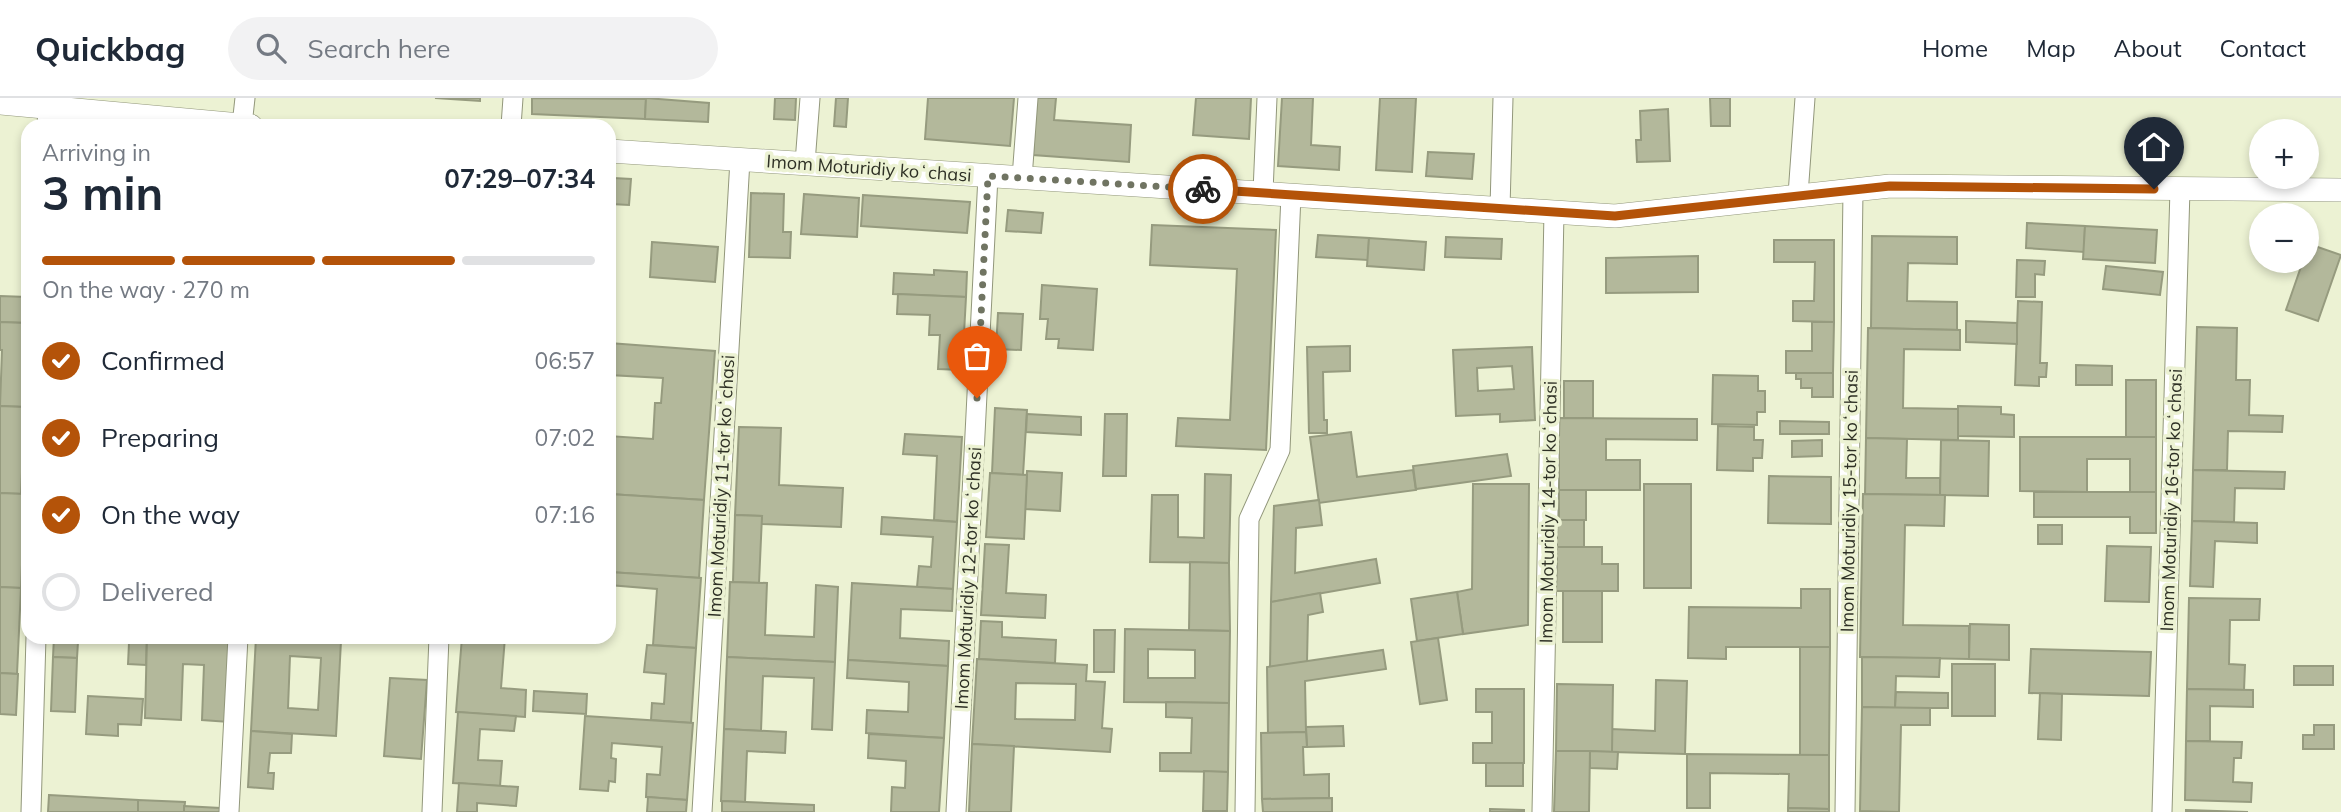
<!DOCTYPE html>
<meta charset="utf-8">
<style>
body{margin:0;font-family:Mulish,sans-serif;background:#f2f2f3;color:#1f2937;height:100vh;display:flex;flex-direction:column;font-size:26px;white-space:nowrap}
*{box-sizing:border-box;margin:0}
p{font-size:23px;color:#747a83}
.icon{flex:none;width:38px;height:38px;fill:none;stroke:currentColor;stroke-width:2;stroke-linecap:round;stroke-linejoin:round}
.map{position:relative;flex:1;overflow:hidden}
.details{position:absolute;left:21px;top:21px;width:595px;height:525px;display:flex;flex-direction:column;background:#fff;border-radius:21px;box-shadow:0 4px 10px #0003}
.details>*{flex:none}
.fabs{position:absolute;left:2249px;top:21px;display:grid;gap:14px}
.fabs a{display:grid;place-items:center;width:70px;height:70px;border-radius:50%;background:#fff;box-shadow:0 4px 10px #0003;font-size:35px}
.pin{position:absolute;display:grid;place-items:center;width:60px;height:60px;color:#fff;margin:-72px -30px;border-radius:50% 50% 50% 0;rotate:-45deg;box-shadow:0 0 7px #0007}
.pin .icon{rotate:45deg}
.courier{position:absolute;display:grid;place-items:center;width:70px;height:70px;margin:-35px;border:5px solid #b45309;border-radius:50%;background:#fff;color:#222;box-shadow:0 2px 9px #0007}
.summary em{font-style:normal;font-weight:700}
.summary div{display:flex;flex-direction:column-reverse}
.summary{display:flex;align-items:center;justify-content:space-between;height:119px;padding:0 21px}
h1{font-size:46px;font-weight:700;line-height:52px}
.bar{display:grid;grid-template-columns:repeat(4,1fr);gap:10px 7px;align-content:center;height:84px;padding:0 21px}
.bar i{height:9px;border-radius:5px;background:#e0e1e3}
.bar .current{background:#b45309}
.bar p{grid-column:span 4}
ol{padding:0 21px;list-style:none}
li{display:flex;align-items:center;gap:21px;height:77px}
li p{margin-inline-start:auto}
li .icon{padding:7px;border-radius:50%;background:#b45309;color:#fff;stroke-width:4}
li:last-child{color:#747a83}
li i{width:38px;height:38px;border:4px solid #e0e1e3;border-radius:50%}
header{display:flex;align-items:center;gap:42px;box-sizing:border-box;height:98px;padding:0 35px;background:#fff;border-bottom:2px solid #e0e1e3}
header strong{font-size:33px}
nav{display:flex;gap:38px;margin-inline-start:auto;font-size:24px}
.search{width:490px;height:63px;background:#f2f2f3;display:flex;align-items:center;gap:18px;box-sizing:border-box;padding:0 24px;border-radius:38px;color:#747a83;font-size:26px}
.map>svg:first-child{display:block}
.building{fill:#b3b89b;stroke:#969b7f;stroke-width:2;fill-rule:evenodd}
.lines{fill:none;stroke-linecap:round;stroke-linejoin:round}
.minor-casing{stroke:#92977b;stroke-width:21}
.tertiary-casing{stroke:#92977b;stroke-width:24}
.minor{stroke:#fff;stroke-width:19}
.tertiary{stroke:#fff;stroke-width:23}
.done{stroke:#707462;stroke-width:7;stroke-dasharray:0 12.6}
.route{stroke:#b45309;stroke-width:9}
.labels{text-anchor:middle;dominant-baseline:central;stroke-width:7;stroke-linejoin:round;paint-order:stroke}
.street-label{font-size:18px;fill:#2e3025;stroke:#ecf2d3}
</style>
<header>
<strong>Quickbag</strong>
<div class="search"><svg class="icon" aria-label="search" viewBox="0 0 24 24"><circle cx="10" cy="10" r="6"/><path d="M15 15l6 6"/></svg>Search here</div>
<nav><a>Home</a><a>Map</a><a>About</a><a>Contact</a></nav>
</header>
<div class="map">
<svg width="2341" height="714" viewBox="0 0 2341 714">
<rect width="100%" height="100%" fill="#ecf2d3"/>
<g class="building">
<polygon points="435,0 480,0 480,3"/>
<polygon points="532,0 646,1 645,21 532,16"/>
<polygon points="646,0 709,5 708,24 645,21"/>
<polygon points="775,0 796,0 795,22 774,21"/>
<polygon points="836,0 848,0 846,29 834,28"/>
<polygon points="928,0 1014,0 1010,48 925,41"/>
<polygon points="1037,0 1056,0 1054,22 1131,27 1129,64 1033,57"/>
<polygon points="1196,0 1251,0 1249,41 1193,37"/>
<polygon points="1282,0 1313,0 1311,47 1340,49 1339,72 1278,68"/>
<polygon points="1380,0 1416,0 1412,74 1376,72"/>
<polygon points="1710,0 1730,0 1730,28 1711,28"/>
<polygon points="1668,11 1670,63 1637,64 1636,42 1641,42 1640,13"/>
<polygon points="1428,54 1474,56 1472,81 1426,78"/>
<polygon points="609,80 613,80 609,136"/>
<polygon points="613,80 631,81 629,107 611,106"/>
<polygon points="751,95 784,96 783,134 791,134 790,160 749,159"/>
<polygon points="804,96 859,100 857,139 801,136"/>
<polygon points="863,97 970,104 967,135 861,128"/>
<polygon points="1008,112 1043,115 1041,135 1006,133"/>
<polygon points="2027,125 2085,128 2084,154 2026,150"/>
<polygon points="1152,127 1276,132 1266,352 1176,348 1178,320 1230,322 1237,171 1150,167"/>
<polygon points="2085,128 2157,132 2155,165 2083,161"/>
<polygon points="1318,137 1369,140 1368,162 1316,159"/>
<polygon points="1872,138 1957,139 1957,166 1908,165 1907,203 1957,204 1957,232 1871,230"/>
<polygon points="1446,139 1502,141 1501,161 1445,159"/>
<polygon points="1369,140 1426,144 1424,172 1367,168"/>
<polygon points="1774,142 1834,142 1834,224 1793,223 1793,203 1814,203 1815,164 1774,164"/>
<polygon points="652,144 718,149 715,184 650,179"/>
<polygon points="2309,146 2341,157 2318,223 2286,212 2303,163 2306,163"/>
<polygon points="1698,158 1698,194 1606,195 1606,160"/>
<polygon points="2017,162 2045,163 2044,177 2035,176 2035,199 2016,199"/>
<polygon points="2106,168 2163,174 2160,197 2103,191"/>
<polygon points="934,172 967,174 966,199 893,196 894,175 934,177"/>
<polygon points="1042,187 1097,191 1093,252 1058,250 1059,241 1046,241 1048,221 1040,221"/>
<polygon points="898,196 966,199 962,272 938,271 940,237 929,237 930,217 897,216"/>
<polygon points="0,198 27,199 26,225 0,224"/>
<polygon points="2018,203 2042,204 2040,265 2047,265 2046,279 2039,279 2039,288 2015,287"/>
<polygon points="998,215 1023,216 1021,252 996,251"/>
<polygon points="1966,223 2017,225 2017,246 1966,244"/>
<polygon points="0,224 26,225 25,309 0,308 2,252 0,252"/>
<polygon points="1812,224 1834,224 1833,275 1786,275 1786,253 1812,253"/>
<polygon points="2197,229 2237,230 2236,282 2250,282 2249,317 2283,318 2282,334 2228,333 2227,372 2193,372"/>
<polygon points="1868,230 1960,232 1960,252 1904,251 1903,310 1958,311 1958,342 1866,340"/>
<polygon points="609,245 715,253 704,402 609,396 609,338 653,341 655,305 661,305 663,280 609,277"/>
<polygon points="1350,248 1350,273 1323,274 1324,322 1327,322 1327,335 1309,335 1307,249"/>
<path d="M 1532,249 L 1535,322 L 1500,324 L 1500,316 L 1456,318 L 1453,252 ZM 1512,268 L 1514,291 L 1478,293 L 1477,270 Z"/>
<polygon points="2076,267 2112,268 2112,287 2076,287"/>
<polygon points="1796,275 1833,275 1833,299 1812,299 1812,290 1801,290 1801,281 1796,281"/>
<polygon points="1713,277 1758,278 1758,293 1765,293 1765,314 1757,314 1757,327 1712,326"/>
<rect x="2126" y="282" width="30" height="57"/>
<rect x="1564" y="283" width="29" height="37"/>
<polygon points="0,308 25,309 21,396 0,395"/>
<polygon points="1958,308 2001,309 2001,316 2014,317 2014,339 1958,338"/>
<polygon points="995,310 1027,312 1023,377 992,375"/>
<polygon points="1027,316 1081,319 1081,337 1026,334"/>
<polygon points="1105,316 1127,316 1126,378 1103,378"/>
<polygon points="1559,320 1697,321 1697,342 1606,341 1606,362 1640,362 1640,392 1559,392"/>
<polygon points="1780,323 1829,324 1829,336 1780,336"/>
<polygon points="1718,328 1754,329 1754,342 1763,342 1762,360 1753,360 1753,373 1717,372"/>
<polygon points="739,329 781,330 779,387 843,390 841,429 761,426 762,418 735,417"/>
<polygon points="1351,334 1357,379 1413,372 1416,392 1319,405 1310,339"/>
<polygon points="905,336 962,339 957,424 934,422 937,358 903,356"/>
<polygon points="2020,339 2156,339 2156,394 2130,394 2130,361 2087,361 2087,394 2020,393"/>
<polygon points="1866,340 1907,341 1906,380 1940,380 1940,397 1865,396"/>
<polygon points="1822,342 1822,358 1792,359 1792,343"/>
<polygon points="1941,342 1989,343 1988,398 1940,397"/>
<polygon points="1507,356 1511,378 1416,391 1413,368"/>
<polygon points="2193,372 2285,374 2284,391 2235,390 2234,424 2192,423"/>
<polygon points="1027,373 1062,375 1060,413 1025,411"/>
<polygon points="990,375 1027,377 1024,441 986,439"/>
<polygon points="1205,376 1231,377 1229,465 1150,464 1152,397 1178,397 1178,439 1204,440"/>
<polygon points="1769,378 1831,379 1831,426 1768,425"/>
<polygon points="1473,386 1529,386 1528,527 1463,536 1457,494 1472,491"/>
<rect x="1644" y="386" width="47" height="104"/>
<rect x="1559" y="392" width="27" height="30"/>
<polygon points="2034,394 2156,394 2156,435 2130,435 2130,419 2034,419"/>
<polygon points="0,395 25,396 21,490 0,489"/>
<polygon points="609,396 704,402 699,480 609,474"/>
<polygon points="1863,396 1945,397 1944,428 1905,427 1903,527 1969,528 1969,561 1860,559"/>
<polygon points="1319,402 1322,427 1296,430 1295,475 1376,461 1380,485 1271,504 1274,408"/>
<polygon points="735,417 762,418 759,485 733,484"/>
<polygon points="882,419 957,424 953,491 917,489 919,468 931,469 933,439 881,436"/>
<rect x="1557" y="422" width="27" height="27"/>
<polygon points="2192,423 2257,425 2257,445 2215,443 2213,489 2190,488"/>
<rect x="2038" y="427" width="24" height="19"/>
<polygon points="985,446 1009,447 1006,495 1046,497 1045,520 981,517"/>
<polygon points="2107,448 2151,449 2149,504 2105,503"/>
<polygon points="1557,449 1602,449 1602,466 1618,466 1618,493 1556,493"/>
<polygon points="1190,464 1229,465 1230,533 1189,532"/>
<polygon points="609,474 701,480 696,550 653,547 657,491 609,487"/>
<polygon points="730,484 767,485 765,537 814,539 816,487 838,489 835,564 727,559"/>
<polygon points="852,485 953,491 952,513 901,511 900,540 949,543 948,568 848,562"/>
<polygon points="0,489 21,490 17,576 0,575"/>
<polygon points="1801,491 1830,491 1830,549 1726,549 1726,561 1688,560 1689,509 1801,510"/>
<rect x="1563" y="493" width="39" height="51"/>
<polygon points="1457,494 1463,536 1417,543 1411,501"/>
<polygon points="1320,495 1323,514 1308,517 1307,564 1270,569 1271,504"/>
<polygon points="2189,500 2260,501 2259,522 2230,522 2229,566 2245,567 2244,592 2187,591"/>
<polygon points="981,523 1002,524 1002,539 1056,542 1055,565 979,561"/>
<polygon points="1970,526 2009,527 2009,562 1969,561"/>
<path d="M 1125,531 L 1230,533 L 1229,605 L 1124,604 ZM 1148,551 L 1195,552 L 1195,580 L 1148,580 Z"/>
<polygon points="1094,532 1115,532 1114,574 1094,574"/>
<polygon points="54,539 147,539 146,567 128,566 129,545 78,544 77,560 53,559"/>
<polygon points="147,539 232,539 229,624 202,622 204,567 183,566 181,622 145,620"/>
<path d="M 256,539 L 341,543 L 336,638 L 251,633 ZM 290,558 L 321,560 L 318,612 L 288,610 Z"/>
<polygon points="462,539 505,539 501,590 526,592 525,619 456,614"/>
<polygon points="1438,540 1447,602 1420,606 1411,544"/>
<polygon points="647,547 696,550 691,625 651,622 652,605 664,606 666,576 644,574"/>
<polygon points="1800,549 1830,549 1829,657 1800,657"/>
<polygon points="2031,551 2151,554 2149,598 2029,595"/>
<polygon points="1383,552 1386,571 1305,583 1306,634 1268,635 1267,569"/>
<polygon points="53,559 77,560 75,614 51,613"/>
<polygon points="727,559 835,564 832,632 812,631 814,580 763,578 761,633 724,631"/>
<polygon points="1862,559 1940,560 1939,579 1896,578 1895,610 1862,609"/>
<path d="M 977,561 L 1087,567 L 1086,583 L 1105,584 L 1102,630 L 1112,631 L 1110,654 L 972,646 ZM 1016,585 L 1076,586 L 1075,622 L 1015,621 Z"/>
<polygon points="848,562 948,568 944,640 866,635 867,612 908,614 909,584 847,580"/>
<rect x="1952" y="566" width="43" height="52"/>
<rect x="2294" y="568" width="39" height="19"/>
<polygon points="0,575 18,576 16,617 0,616"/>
<polygon points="390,580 427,582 421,661 384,658"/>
<polygon points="1656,582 1687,583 1685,656 1612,654 1612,631 1655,633"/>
<polygon points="1557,586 1613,587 1612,654 1556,653"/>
<polygon points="1476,591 1524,591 1524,665 1473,665 1473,645 1492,645 1492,614 1476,614"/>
<polygon points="2187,591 2253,592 2253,609 2210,608 2210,643 2186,643"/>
<polygon points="534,593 587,596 586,616 533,613"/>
<polygon points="1896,594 1948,595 1948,610 1895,610"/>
<polygon points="2040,595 2062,596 2061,642 2038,641"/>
<polygon points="88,598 143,601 141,627 118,626 118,638 86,636"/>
<polygon points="1166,604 1229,605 1228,674 1160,673 1160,655 1191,655 1192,620 1166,619"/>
<polygon points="1862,609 1930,610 1930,627 1901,627 1899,714 1860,713"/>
<polygon points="458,614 516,618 514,633 480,631 478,662 502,663 500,688 453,685"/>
<polygon points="585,618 693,625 687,702 646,699 647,676 660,677 662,649 612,645 611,660 616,661 615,684 609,683 608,693 580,691"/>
<polygon points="2314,627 2334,627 2334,651 2303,651 2303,637 2314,637"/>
<polygon points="1343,628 1344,648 1307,649 1306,629"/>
<polygon points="724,631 786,634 785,655 747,653 745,704 721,703"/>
<polygon points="251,633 292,636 291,655 270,655 268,675 274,675 273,691 248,689"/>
<polygon points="1306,634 1307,649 1303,649 1304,677 1329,676 1329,700 1262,701 1261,635"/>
<polygon points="869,636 944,640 939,714 891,714 892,689 905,690 906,663 868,660"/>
<polygon points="2186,643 2242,644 2241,660 2234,660 2233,684 2252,685 2251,704 2185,702"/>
<polygon points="972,646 1014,648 1011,714 969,714"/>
<polygon points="1556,653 1590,653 1589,714 1554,714"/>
<polygon points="1590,653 1618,654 1617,671 1590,670"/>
<polygon points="1687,656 1829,657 1829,711 1788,710 1789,676 1710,675 1710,710 1687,710"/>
<rect x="1486" y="665" width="37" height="23"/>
<polygon points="1204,673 1228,674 1227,713 1203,713"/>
<polygon points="459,685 518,689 516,708 477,705 477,714 457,714"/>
<polygon points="49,697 138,702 138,714 48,714"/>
<polygon points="648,699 687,702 686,714 647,714"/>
<polygon points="1332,700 1332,714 1263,714 1262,701"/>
<polygon points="138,702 185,704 184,714 138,714"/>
<polygon points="722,703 814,707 814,714 722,714"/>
<polygon points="184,708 220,710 220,714 184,714"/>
<polygon points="1788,710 1829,711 1829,714 1788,714"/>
<polygon points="1490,711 1524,712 1524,714 1490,714"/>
<polygon points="2186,712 2248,714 2186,714"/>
</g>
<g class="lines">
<defs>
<g id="minor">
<polyline points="242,27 245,0"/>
<polyline points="47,28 48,9"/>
<polyline points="511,28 513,0"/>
<polyline points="805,65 810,0"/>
<polyline points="1022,80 1028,0"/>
<polyline points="1263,94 1267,0"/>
<polyline points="1798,97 1805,0"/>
<polyline points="1500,110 1503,0"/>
<polyline points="31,714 36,539"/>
<polyline points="229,714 238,539"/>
<polyline points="432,714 439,539"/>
<polyline points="702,714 740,62"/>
<polyline points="956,714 988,78"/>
<polyline points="1245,714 1249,421 1280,352 1291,97"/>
<polyline points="1542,714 1554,114"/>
<polyline points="1845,714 1853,92"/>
<polyline points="2162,714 2180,91"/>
</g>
<g id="tertiary">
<polyline points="0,5 251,28"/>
<polyline points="609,53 1615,118 1890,88 2341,92"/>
</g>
</defs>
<use href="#minor" class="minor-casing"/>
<use href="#tertiary" class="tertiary-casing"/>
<use href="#minor" class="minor"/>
<use href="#tertiary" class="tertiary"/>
</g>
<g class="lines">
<polyline class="done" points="977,300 988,78 1203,91"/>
<polyline class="route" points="1203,91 1615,118 1890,88 2154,91"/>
</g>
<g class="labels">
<g class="street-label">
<text transform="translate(869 70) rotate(4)">Imom Moturidiy koʻchasi</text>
<text transform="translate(721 388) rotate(-87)">Imom Moturidiy 11-tor koʻchasi</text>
<text transform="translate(2171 402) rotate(-88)">Imom Moturidiy 16-tor koʻchasi</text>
<text transform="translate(1849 403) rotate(-89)">Imom Moturidiy 15-tor koʻchasi</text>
<text transform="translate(1548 414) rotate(-89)">Imom Moturidiy 14-tor koʻchasi</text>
<text transform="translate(968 480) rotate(-87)">Imom Moturidiy 12-tor koʻchasi</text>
</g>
</g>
</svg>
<div class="fabs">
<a>+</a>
<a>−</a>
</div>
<div class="pin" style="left:977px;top:300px;background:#ea580c"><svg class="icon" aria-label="bag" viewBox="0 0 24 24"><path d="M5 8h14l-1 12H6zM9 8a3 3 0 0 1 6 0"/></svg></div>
<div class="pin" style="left:2154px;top:91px;background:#1f2937"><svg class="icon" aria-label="home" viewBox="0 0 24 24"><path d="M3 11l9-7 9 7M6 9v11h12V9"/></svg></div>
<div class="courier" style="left:1203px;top:91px"><svg class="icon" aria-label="bike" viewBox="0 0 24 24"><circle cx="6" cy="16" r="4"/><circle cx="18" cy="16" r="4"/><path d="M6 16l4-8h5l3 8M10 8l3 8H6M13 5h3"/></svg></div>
<section class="details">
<div class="summary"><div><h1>3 min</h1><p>Arriving in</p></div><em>07:29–07:34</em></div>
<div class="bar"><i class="current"></i><i class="current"></i><i class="current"></i><i></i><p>On the way · 270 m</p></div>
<ol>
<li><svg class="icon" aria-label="check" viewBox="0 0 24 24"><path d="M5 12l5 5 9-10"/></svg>Confirmed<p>06:57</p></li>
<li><svg class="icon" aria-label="check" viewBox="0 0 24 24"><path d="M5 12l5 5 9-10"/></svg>Preparing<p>07:02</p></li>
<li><svg class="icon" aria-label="check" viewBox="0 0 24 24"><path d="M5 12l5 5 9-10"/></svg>On the way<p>07:16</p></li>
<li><i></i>Delivered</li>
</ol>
</section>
</div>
